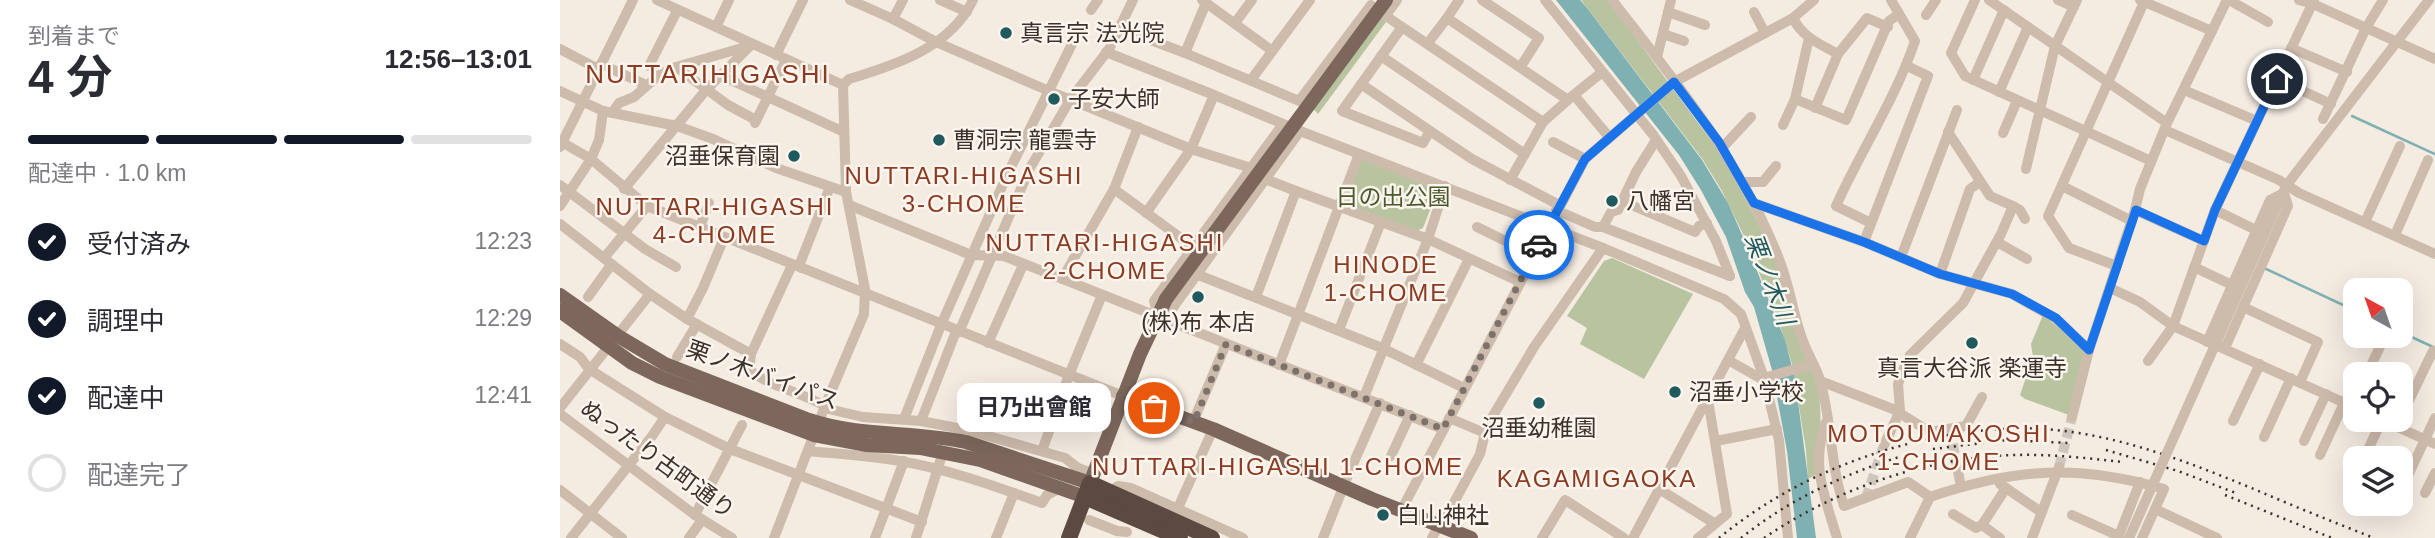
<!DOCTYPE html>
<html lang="ja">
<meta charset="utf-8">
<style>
body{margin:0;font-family:Helvetica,"Noto Sans JP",sans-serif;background:#f2f2f3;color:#2b2b33;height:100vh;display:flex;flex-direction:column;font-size:26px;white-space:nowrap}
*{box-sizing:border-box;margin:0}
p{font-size:23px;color:#7c7c81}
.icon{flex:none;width:38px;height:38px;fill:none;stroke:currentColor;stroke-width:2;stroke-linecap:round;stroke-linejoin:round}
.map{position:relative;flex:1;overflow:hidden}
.panel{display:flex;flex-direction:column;background:#fff;width:560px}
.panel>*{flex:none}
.needle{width:46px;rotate:320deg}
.buttons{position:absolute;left:1783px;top:278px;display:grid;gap:14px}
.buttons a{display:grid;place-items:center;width:70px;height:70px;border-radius:14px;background:#fff;box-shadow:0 7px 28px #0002;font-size:35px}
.pin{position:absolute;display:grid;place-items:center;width:60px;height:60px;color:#fff;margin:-30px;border:4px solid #fff;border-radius:50%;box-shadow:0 2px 7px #0007}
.courier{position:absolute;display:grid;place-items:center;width:70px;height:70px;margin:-35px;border:5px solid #1a73e8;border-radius:50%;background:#fff;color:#222;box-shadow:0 2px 9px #0007}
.bubble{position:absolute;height:49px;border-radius:14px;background:#fff;box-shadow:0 7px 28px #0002;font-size:23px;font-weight:700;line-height:49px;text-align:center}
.headline em{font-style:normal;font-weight:700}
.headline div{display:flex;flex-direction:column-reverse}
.headline{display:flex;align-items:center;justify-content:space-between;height:119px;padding:0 28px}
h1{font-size:46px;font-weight:700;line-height:52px}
.bar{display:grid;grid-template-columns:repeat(4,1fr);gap:10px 7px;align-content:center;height:84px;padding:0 28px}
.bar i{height:9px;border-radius:5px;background:#e1e1e2}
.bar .on{background:#111827}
.bar p{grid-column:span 4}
ol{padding:0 28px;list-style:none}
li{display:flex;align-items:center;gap:21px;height:77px}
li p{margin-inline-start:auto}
li .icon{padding:7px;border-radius:50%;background:#111827;color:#fff;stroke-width:4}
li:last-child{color:#7c7c81}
li i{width:38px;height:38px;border:4px solid #e1e1e2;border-radius:50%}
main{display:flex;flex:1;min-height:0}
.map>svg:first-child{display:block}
.green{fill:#b8c4a0}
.water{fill:#7fb0b2}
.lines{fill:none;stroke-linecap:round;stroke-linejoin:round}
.stream{stroke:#7fb0b2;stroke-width:2.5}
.minor-tunnel{stroke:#cfc6bd;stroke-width:10;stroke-dasharray:10 5;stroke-linecap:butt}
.minor{stroke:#cdbbac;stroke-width:10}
.major{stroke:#7d675c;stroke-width:14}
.highway{stroke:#5c4a42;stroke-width:16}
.rail{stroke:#3b302b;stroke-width:2.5;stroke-dasharray:2 5;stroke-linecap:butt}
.minor-bridge{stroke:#cdbbac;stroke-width:10}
.major-bridge{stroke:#7d675c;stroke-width:14}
.done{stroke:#7c716b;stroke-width:7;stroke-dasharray:0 12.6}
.route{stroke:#1a73e8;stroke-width:9}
.poi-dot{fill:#1f5a5e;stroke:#fbf5ee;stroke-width:2.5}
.labels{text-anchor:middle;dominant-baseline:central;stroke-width:5;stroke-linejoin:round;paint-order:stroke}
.poi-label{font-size:23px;fill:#3b302b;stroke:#fbf5ee;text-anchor:start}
.park-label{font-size:23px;fill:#4a5a2e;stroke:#fbf5ee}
.street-label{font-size:23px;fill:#3b302b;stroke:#fbf5ee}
.neighbourhood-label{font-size:24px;letter-spacing:2px;fill:#8c3b22;stroke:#fbf5ee}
.water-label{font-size:24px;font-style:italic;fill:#1f5a5e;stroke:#fbf5ee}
.quarter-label{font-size:26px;letter-spacing:2px;fill:#8c3b22;stroke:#fbf5ee}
</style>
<main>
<section class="panel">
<div class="headline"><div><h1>4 分</h1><p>到着まで</p></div><em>12:56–13:01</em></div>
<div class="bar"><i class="on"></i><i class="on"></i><i class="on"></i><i></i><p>配達中 · 1.0 km</p></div>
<ol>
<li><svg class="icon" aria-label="check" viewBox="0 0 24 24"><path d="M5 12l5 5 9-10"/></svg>受付済み<p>12:23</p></li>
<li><svg class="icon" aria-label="check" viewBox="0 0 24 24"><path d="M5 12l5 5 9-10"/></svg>調理中<p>12:29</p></li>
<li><svg class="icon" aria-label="check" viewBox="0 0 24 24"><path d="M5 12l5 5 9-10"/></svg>配達中<p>12:41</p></li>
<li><i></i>配達完了</li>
</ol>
</section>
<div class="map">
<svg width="1875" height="538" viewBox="0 0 1875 538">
<rect width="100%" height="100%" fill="#f4ebe1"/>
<g class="green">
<path d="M 1021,0 L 1048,0 L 1166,161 L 1218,262 L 1257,381 C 1263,413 1260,442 1257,474 L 1248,479 L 1246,450 L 1232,364 L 1217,316 L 1183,234 L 1162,191 L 1143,160 Z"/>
<polygon points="820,17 826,22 758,114 746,101"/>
<polygon points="801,158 878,190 863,228 854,232 783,203"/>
<polygon points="1052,258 1133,294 1084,379 1020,344 1027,328 1007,316 1044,261"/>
<polygon points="1483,315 1526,351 1509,415 1465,399 1460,395 1473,357 1471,344"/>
</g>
<polygon class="water" points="996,0 1020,0 1027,8 1142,160 1168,203 1187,246 1225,340 1235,379 1256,538 1237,538 1227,451 1212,370 1194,307 1185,292 1166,237 1141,190 1119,155"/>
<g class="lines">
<g class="stream">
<polyline points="1792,116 1875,154"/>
<polyline points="1704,268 1796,311"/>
<polyline points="1841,332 1873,347"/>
</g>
<g class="minor-tunnel">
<polyline points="1390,429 1397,467"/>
<polyline points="1499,467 1512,417"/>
<polyline points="1306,498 1324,445"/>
</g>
<g class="minor">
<polyline points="97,0 283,85 286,192 305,289 304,314 265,406 214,538"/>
<polyline points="290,0 333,19 376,42 489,91 631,149 691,168 705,179 736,191 868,239 960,282"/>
<polyline points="380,0 407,12"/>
<polyline points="642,0 711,50"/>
<polyline points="899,0 887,18 1008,100 983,122 842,27 782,111 863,143 870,131 912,159 999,205"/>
<polyline points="922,0 979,38 961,66"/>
<polyline points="985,0 1094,136 1121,176 1156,241 1170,276"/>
<path d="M 1052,0 C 1116,81 1181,162 1219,259 C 1230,286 1233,315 1243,341 C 1248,355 1256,367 1260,380 C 1272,422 1270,465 1284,506 L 1348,482 L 1370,497"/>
<polyline points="1415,0 1391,53 1405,76 1591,161"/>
<polyline points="1429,0 1607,123"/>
<polyline points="1498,0 1514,7"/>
<polyline points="1580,0 1652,31"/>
<polyline points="1669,0 1708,22"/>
<polyline points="1739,0 1753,4 1875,59"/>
<polyline points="813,7 842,27"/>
<polyline points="531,10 538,0"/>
<polyline points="1108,12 1145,25"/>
<polyline points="1194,12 1205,33"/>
<polyline points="826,15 837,0"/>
<polyline points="1366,15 1376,0"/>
<path d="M 1233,18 C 1242,37 1260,44 1278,54"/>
<polyline points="333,19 343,0"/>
<polyline points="675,23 692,0"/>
<polyline points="156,27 169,0"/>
<polyline points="559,28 625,53 739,101 811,5"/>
<polyline points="1103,34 1124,41"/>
<polyline points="1249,38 1235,99 1286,120 1329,21 1339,14"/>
<polyline points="868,43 887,18"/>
<polyline points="1731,48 1787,72"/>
<polyline points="0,49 38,69"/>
<polyline points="546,52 654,95"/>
<polyline points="625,53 646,3"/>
<polyline points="216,55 243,0"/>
<polyline points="821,56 965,154"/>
<polyline points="1097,57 1111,0"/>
<polyline points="41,64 86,85"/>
<polyline points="89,66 117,11"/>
<polyline points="116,67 168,105 196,120"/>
<polyline points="160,75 284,132"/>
<polyline points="1717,79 1771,104"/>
<polyline points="691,80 750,0"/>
<polyline points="1413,80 1444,10"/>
<polyline points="801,84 870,131"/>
<path d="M 283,85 L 289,79 C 336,65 391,47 413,0"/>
<polyline points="1624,90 1697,121"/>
<polyline points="0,91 43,111 117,126 153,139 216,168 286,192"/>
<polyline points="1439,92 1468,27"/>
<polyline points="1014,95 1049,137"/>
<polyline points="1010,98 1041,73"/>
<polyline points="1255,108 1278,54 1307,18 1328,27"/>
<polyline points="52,113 59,103 74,97 99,75 116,67 189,46"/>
<polyline points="1763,119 1806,28 1823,0"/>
<polyline points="195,123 226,60"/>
<polyline points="723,124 594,301 598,317 612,309 740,131"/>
<polyline points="1223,125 1235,99"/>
<polyline points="578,127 554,189 633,247"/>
<polyline points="1605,130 1719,180 1739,193 1875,254"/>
<polyline points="1443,133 1457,101"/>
<polyline points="0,141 31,159 87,206 563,396"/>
<polyline points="993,142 1025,159"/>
<polyline points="0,147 73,0"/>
<polyline points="1162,148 1191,117"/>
<polyline points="1466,169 1495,46 1517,0"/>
<polyline points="950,180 983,122"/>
<polyline points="1183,182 1203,182 1216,166"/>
<polyline points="0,185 85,249 116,267"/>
<polyline points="1502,186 1572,221"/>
<polyline points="64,189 146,90 191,45"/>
<polyline points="1062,201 1135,232 1139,226 1147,223"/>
<polyline points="1194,203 1304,242 1380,274 1452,294 1496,319 1529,350"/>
<polyline points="289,205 411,255 444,256 883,429"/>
<polyline points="0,206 31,159 39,140 43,111"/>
<polyline points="1453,206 1460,210 1465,219"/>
<polyline points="996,210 1035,227 1043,227 1170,276"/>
<polyline points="1575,210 1644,241"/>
<polyline points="1655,210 1696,230"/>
<polyline points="586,213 631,149 654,95 740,131 1043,248"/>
<polyline points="1805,222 1840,146"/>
<path d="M 1311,223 L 1276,206 C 1301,150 1335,100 1355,41 L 1331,0"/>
<polyline points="0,224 90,294 127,319 191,354"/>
<polyline points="140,227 149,203"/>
<polyline points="917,227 974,255"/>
<polyline points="1043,227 1051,212 1058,210 1076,172 1096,140"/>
<polyline points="1835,235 1868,160"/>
<polyline points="1304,242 1368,76 1347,66"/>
<polyline points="1437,242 1467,259"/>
<polyline points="1341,257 1397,110"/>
<polyline points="44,258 87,206"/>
<path d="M 232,265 L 191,354 L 189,370 C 211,387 241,392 265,406"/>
<polyline points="1557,266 1509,248 1488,216 1585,0"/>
<polyline points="1634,267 1672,285"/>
<polyline points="241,268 239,266 270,187"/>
<polyline points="1688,271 1726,186 1869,0"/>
<polyline points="636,274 822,348 904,388"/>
<polyline points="1380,274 1410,189 1420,182"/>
<polyline points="502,279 554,189"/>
<polyline points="1550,288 1580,302 1613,326 1796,408"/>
<polyline points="28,297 51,265"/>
<polyline points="696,297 736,191"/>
<polyline points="1683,307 1758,342 1740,382"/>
<polyline points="127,319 143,288 164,238"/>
<polyline points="779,330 821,222"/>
<polyline points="1647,342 1710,200 1724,193 1728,206 1665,348"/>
<polyline points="428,343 463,265"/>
<polyline points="0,344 20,357 29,369 105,417 170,449 362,522"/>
<polyline points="1350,355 1403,303 1441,234 1453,206 1430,196 1388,132"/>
<polyline points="117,357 137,324"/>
<polyline points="1168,360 1205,381"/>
<polyline points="1588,361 1613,326 1655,210 1754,0"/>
<polyline points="719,365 799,154"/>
<polyline points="856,365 909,259"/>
<polyline points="1807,374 1825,336"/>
<polyline points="1204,378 1253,364"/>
<polyline points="1260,381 1333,409 1370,432 1406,426 1422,397"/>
<polyline points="804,397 868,239 885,186"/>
<polyline points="0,408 90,294"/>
<polyline points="264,408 303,417 361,421 407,430 505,458 518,468 534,474"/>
<polyline points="0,414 135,515 172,538"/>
<polyline points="1512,417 1529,350 1575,210 1580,189 1607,123 1667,0"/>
<polyline points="1841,417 1873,351"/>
<polyline points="889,418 925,433"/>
<polyline points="344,419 381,325 448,173 515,38"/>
<polyline points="1822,420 1875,444"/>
<polyline points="361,421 395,334 399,332 470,168 510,100 549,49 573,0"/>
<polyline points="1673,421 1700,364"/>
<polyline points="633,422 666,344"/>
<path d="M 1266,422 C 1250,466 1265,496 1277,538"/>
<polyline points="1704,437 1731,378"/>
<polyline points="1156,441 1217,429"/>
<polyline points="1744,441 1766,394"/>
<polyline points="1324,445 1340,411 1338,384 1346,363"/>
<path d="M 248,451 C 279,454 310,456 340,461 C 388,469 437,487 482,503 L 487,495 L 502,487"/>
<polyline points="482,451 507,380 542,295"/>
<polyline points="1760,455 1784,403"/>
<polyline points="831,456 850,415"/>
<polyline points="1804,458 1822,420"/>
<polyline points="1397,467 1401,486"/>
<polyline points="1845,482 1875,418"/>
<polyline points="1440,484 1481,512"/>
<polyline points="1099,489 1154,523"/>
<polyline points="0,490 62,538"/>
<polyline points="550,491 558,486 571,488 683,538"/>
<polyline points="1865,493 1875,473"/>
<polyline points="618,508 653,429"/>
<polyline points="842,509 1025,159 1114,82 1233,18 1254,0"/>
<polyline points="1595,509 1657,538"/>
<polyline points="1393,514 1416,528 1422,525"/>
<polyline points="135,515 182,425"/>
<polyline points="1512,515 1559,536"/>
<polyline points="529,520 557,531 567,532"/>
<polyline points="882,525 920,454 925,433 934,414 974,347 1043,248 1164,299 1181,314 1204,378 1219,440 1228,538"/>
<polyline points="11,538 92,436 105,417"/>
<polyline points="129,538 142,520"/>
<polyline points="315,538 344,461"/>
<polyline points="356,538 383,452"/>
<polyline points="436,538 454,493"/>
<polyline points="763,538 786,480 820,403"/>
<polyline points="872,538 877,529"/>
<polyline points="982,538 1005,500 1064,538"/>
<polyline points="1073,538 1185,328"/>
<polyline points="1138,538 1167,514 1148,400"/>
<path d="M 1350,538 L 1370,497 C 1455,468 1518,464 1604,489 L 1582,538"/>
<polyline points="1440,538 1422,525 1446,488"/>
<polyline points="1472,538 1499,467"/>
<polyline points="1558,538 1580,482"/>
</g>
<g class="major">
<path d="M 0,295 L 58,336 L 105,364 L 249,420 C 299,437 355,431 406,442 L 530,483 L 580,354 L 606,299"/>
<polyline points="0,311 72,363 100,377 254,435 307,445 360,448 420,460 525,497"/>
<polyline points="563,396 653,429 812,499 911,538"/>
</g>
<g class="highway">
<polyline points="525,497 620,538"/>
<polyline points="509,538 530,483 652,538"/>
</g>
<g class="rail">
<polyline points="1373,449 1447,440 1509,443"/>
<polyline points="1546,450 1618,471 1676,493"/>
<polyline points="1665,495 1772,538"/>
<path d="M 1159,538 C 1209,497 1264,469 1326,450 C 1376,435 1431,426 1483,429 C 1559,434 1631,463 1701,492 C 1738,508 1776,523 1814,538"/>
<path d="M 1181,538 C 1227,501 1282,475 1339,457"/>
<path d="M 1204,538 C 1276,489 1367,457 1455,455 C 1490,454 1527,458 1562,462"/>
</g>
<polyline class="minor-bridge" points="1569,538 1688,271"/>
<polyline class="major-bridge" points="606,299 826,0"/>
</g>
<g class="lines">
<polyline class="done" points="594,408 634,422 666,344 883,429 979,245"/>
<polyline class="route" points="979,245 1025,159 1114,82 1159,142 1194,203 1304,242 1380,274 1452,294 1496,318 1529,350 1576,210 1644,241 1655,210 1717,79"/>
</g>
<g class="poi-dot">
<circle cx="446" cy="33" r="7"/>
<circle cx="494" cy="99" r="7"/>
<circle cx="379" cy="140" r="7"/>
<circle cx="234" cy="156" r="7"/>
<circle cx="1052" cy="201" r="7"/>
<circle cx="638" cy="297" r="7"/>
<circle cx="1412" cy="343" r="7"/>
<circle cx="1115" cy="392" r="7"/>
<circle cx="979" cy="403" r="7"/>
<circle cx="823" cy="515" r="7"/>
</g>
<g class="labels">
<g class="poi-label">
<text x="460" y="33">真言宗 法光院</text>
<text x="508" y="99">子安大師</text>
<text x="393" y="140">曹洞宗 龍雲寺</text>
<text x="220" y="156" text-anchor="end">沼垂保育園</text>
<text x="1066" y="201">八幡宮</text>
<text x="638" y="322" text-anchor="middle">(株)布 本店</text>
<text x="1412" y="368" text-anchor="middle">真言大谷派 楽運寺</text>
<text x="1129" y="392">沼垂小学校</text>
<text x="979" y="428" text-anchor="middle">沼垂幼稚園</text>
<text x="837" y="515">白山神社</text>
</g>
<g class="park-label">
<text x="833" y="197">日の出公園</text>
</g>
<g class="street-label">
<text transform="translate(203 375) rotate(20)">栗ノ木バイパス</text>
<text transform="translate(98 459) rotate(36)">ぬったり古町通り</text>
</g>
<g class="neighbourhood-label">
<text x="404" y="175">NUTTARI-HIGASHI<tspan x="404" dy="28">3-CHOME</tspan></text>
<text x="155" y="206">NUTTARI-HIGASHI<tspan x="155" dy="28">4-CHOME</tspan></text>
<text x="545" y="242">NUTTARI-HIGASHI<tspan x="545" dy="28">2-CHOME</tspan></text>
<text x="826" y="264">HINODE<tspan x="826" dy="28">1-CHOME</tspan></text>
<text x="1379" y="433">MOTOUMAKOSHI<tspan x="1379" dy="28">1-CHOME</tspan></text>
<text x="718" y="466">NUTTARI-HIGASHI 1-CHOME</text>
<text x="1037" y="478">KAGAMIGAOKA</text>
</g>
<g class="water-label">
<text transform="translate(1210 279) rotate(69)">栗ノ木川</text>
</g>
<g class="quarter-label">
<text x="148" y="74">NUTTARIHIGASHI</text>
</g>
</g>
</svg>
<div class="buttons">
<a><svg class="needle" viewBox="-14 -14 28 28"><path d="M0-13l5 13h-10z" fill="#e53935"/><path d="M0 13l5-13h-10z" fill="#7c7c81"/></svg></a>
<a><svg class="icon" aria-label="locate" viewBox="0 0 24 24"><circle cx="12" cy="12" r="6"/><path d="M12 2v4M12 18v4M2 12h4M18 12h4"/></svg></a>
<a><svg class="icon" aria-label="layers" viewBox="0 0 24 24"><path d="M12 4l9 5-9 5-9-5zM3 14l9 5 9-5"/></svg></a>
</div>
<div class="pin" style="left:594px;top:408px;background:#ea580c"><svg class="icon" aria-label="bag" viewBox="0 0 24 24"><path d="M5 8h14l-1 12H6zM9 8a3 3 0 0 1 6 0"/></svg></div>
<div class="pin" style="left:1717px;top:79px;background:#1f2937"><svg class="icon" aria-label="home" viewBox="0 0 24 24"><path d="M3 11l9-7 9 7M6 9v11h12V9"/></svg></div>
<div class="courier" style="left:979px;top:245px"><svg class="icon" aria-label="car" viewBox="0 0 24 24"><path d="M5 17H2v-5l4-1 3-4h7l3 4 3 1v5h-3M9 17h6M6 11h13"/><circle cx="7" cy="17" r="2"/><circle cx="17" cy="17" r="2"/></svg></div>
<div class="bubble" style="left:397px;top:383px;width:154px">日乃出會館</div>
</div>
</main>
